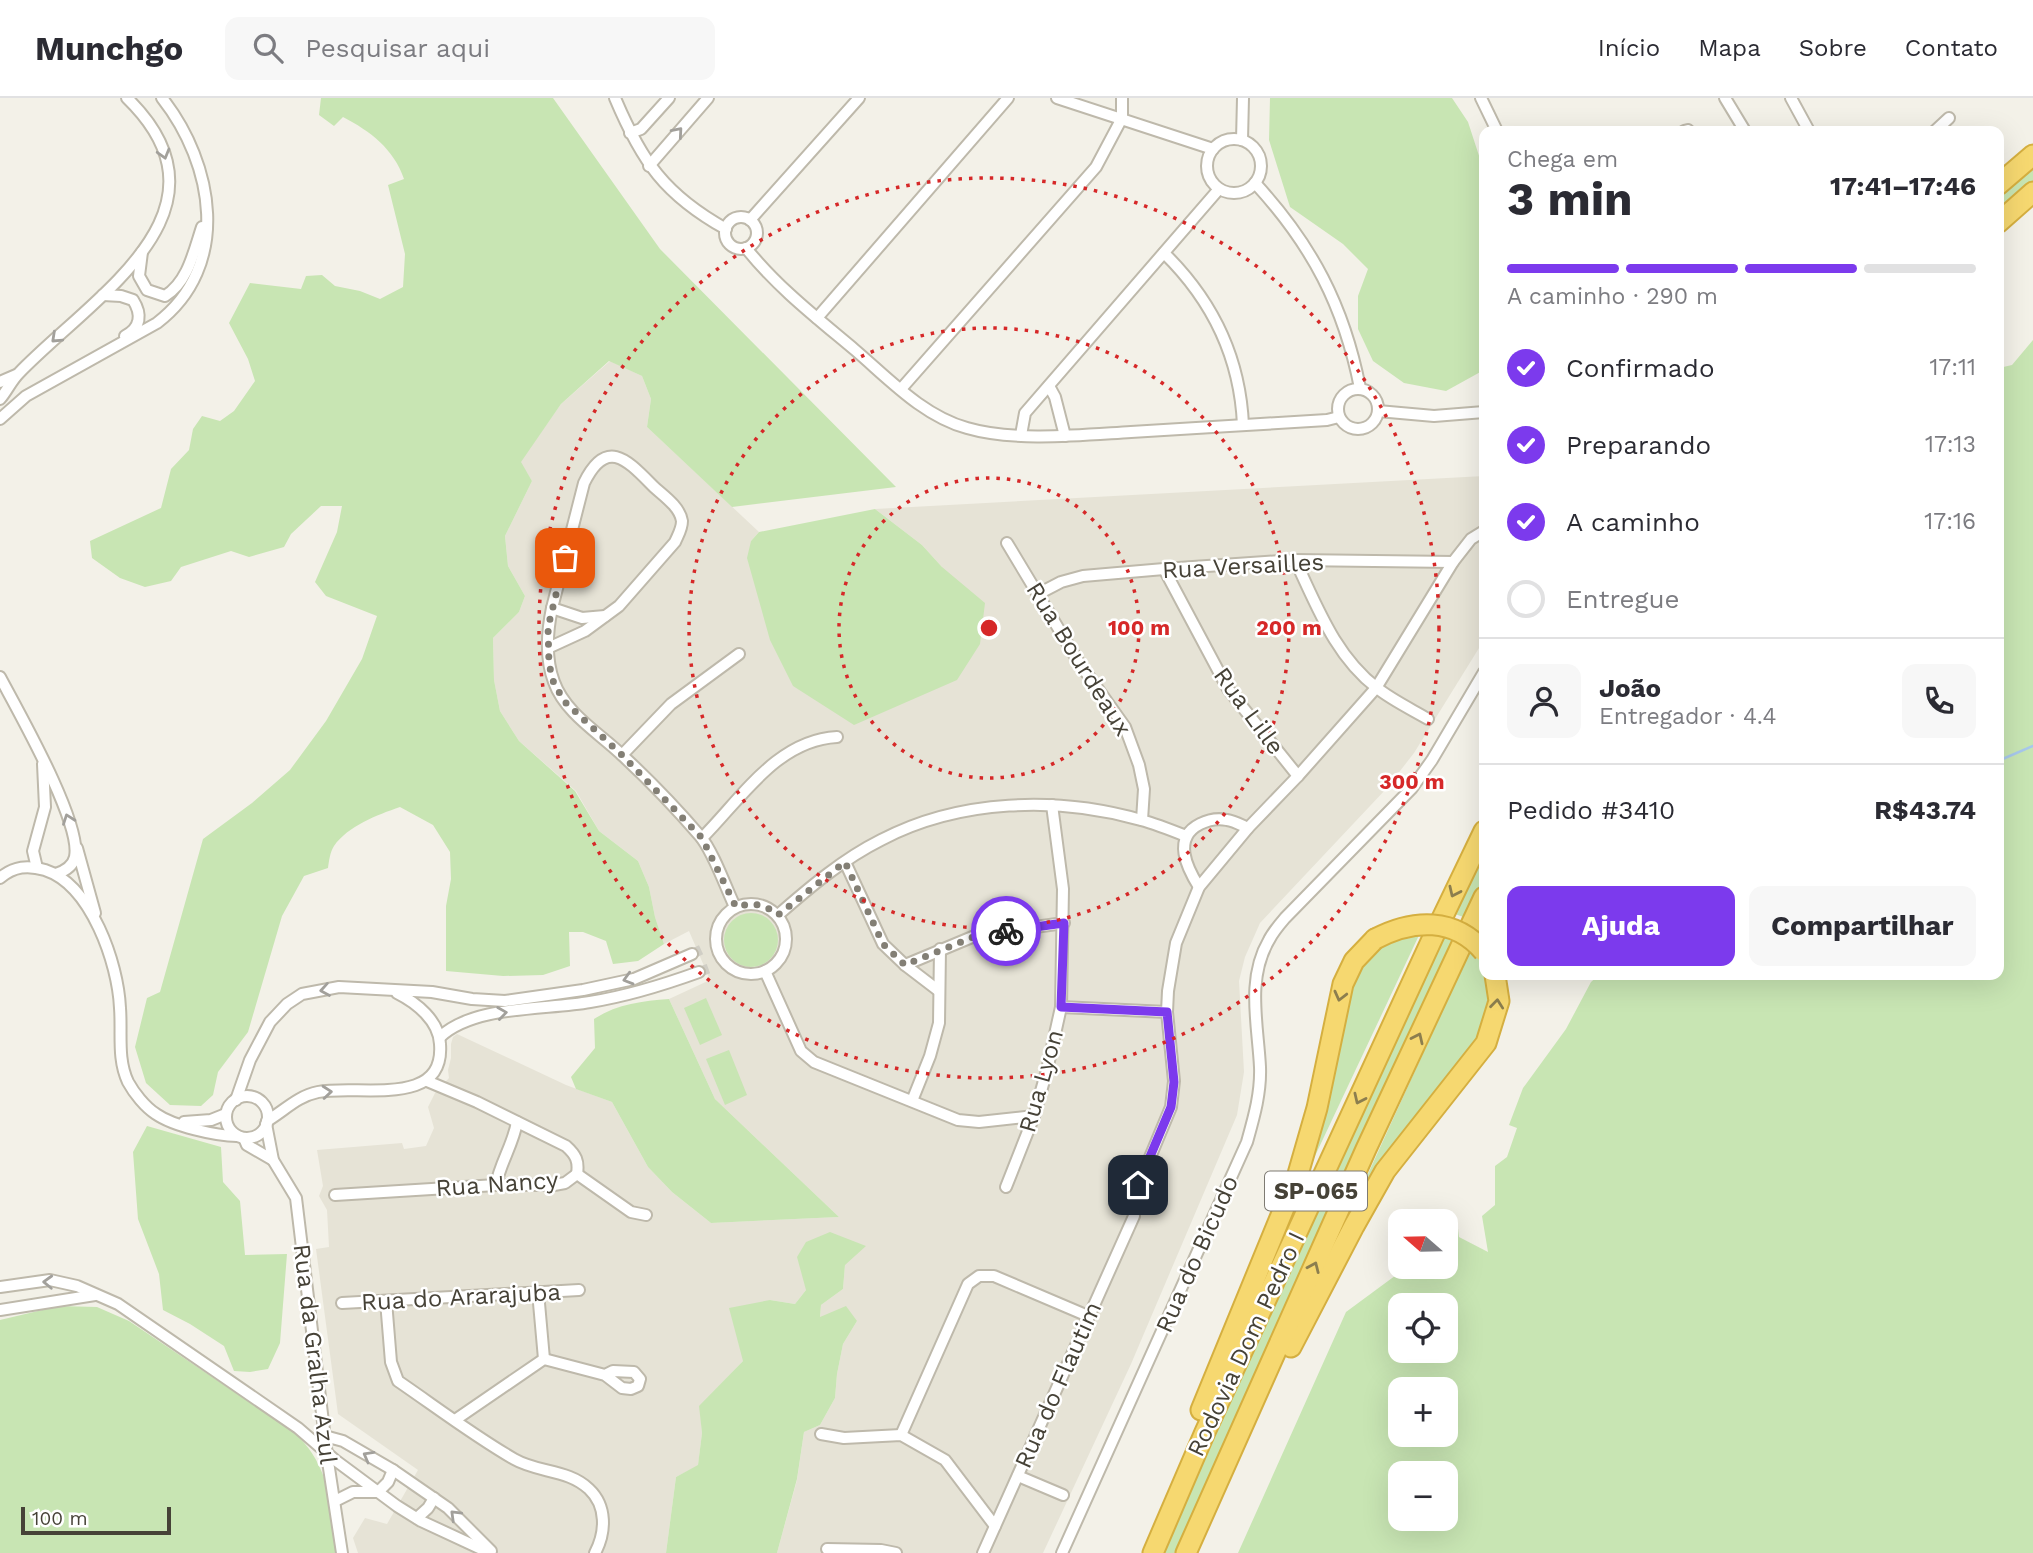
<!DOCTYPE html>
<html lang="pt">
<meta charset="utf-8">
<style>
body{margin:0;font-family:"Work Sans",sans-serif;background:#f7f7f7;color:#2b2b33;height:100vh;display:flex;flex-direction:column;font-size:26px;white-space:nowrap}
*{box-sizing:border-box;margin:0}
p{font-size:23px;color:#7c7c81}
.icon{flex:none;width:38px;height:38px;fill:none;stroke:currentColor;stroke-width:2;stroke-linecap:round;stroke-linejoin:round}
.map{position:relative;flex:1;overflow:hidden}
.drawer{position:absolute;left:1479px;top:28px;width:525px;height:854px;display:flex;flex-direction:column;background:#fff;border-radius:14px;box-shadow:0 7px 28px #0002}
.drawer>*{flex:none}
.needle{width:46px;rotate:290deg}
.buttons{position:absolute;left:1388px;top:1111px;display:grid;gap:14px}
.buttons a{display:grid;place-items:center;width:70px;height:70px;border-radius:14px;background:#fff;box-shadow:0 7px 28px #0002;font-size:35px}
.scale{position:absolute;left:21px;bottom:18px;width:150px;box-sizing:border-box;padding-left:7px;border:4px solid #464237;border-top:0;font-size:19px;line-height:24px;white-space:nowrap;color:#464237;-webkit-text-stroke:5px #fff;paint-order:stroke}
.pin{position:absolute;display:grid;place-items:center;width:60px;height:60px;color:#fff;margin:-30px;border-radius:14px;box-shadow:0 4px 10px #0006}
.courier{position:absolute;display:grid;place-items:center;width:70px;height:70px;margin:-35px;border:5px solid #7c3aed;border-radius:50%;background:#fff;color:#222;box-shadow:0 2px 9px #0007}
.summary em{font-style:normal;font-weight:700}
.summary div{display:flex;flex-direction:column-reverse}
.summary{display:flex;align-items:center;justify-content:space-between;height:119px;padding:0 28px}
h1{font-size:46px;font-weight:700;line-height:52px}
.bar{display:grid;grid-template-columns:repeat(4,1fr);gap:10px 7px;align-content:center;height:84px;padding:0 28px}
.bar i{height:9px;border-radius:5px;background:#e1e1e2}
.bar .on{background:#7c3aed}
.bar p{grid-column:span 4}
.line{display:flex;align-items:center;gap:18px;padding:0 28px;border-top:2px solid #e1e1e2}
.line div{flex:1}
.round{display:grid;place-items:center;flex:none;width:74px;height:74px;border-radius:14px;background:#f7f7f7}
ol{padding:0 28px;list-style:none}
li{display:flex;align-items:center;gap:21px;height:77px}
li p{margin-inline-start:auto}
li .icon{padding:7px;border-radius:50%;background:#7c3aed;color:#fff;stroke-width:4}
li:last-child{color:#7c7c81}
li i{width:38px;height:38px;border:4px solid #e1e1e2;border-radius:50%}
.button{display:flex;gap:14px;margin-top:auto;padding:14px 28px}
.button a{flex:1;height:80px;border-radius:14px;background:#7c3aed;color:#fff;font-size:28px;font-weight:700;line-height:80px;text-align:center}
.button a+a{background:#f7f7f7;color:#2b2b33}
header{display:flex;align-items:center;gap:42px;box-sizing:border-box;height:98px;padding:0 35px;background:#fff;border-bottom:2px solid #e1e1e2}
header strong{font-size:33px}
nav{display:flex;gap:38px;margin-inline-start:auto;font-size:24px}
.search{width:490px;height:63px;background:#f7f7f7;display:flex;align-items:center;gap:18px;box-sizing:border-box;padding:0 24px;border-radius:14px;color:#7c7c81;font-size:26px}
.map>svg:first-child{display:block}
.residential{fill:#e6e3d6}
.green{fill:#c8e5b3;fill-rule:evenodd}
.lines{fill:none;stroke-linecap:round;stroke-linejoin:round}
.stream{stroke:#a7c8ec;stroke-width:2.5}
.minor-tunnel{stroke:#d0cec5;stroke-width:10;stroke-dasharray:10 5;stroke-linecap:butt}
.minor-casing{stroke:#beb9ab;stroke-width:14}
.motorway-casing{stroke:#d5af40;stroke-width:23}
.minor{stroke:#fff;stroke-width:10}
.motorway{stroke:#f6d870;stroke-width:19}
.motorway-bridge-casing{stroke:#d5af40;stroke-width:23;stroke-linecap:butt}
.motorway-bridge{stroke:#f6d870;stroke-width:19}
.oneway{stroke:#a2a09b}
.oneway2{stroke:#8c7e4e}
.done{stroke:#837f75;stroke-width:7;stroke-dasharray:0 12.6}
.route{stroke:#7c3aed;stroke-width:9}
.ring{fill:none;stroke:#d62828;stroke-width:3.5;stroke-dasharray:3.5 7}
.labels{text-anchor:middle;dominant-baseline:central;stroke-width:5;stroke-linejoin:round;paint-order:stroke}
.shield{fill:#fff;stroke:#7e7b73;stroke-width:2}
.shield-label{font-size:23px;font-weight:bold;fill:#464237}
.street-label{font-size:24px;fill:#464237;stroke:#fff}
.centre{fill:#d62828;stroke:#fff;stroke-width:3.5}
.ring-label{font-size:21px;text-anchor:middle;font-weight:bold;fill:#d62828;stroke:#fff;stroke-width:5;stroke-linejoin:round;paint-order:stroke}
</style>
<header>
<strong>Munchgo</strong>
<div class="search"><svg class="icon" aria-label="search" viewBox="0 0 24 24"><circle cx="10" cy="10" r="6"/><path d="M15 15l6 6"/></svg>Pesquisar aqui</div>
<nav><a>Início</a><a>Mapa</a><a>Sobre</a><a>Contato</a></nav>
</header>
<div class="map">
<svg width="2033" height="1455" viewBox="0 0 2033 1455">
<rect width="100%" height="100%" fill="#f3f1e8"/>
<polygon class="residential" points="610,263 642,278 651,301 647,329 759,434 751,443 942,469 922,447 875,411 1484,378 1484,542 1414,655 1386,691 1260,825 1245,859 1239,883 1244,974 1237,1017 1131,1266 1043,1455 777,1455 797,1382 804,1334 820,1327 835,1300 837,1276 843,1246 857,1223 820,1219 821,1207 843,1191 845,1167 806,1192 795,1206 770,1202 743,1263 700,1308 702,1335 698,1368 676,1379 666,1455 358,1455 353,1440 365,1420 387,1426 418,1372 338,1316 316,1151 329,1149 327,1112 319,1098 323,1088 317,1052 402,1045 404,1051 426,1048 434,1030 428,1009 435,995 449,980 448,972 451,960 451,946 453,939 457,936 566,987 612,1004 648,1069 672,1094 711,1125 839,1119 715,1001 669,901 710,882 689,833 664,846 655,819 649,789 638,763 599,733 576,693 519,643 500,613 494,582 493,540 519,514 525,498 508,468 505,438 532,383 520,364 561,306"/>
<g class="green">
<path d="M 321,0 L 553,0 L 660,151 L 896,389 L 732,409 L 647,329 L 651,301 L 642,278 L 609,263 L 561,306 L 521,364 L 532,383 L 505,438 L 508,468 L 525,498 L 519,514 L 493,540 L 494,582 L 500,613 L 519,643 L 575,693 L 599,733 L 638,763 L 649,789 L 655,819 L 664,846 L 638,863 L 613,866 L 606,843 L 583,834 L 569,834 L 570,868 L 543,877 L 503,878 L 446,873 L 446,808 L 451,781 L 450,754 L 433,727 L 400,709 C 377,717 348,728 334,748 C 330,754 329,763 328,770 L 304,778 L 282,818 L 248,934 L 218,974 L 213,997 L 201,1008 L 170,1007 L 146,985 L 135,949 L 147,900 L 160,894 L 203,741 L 252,705 L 290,672 L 326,623 L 362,561 L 377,518 L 326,498 L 315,484 L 337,434 L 342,408 L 321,408 L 291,436 L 284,449 L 249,459 L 231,453 L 181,469 L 171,483 L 145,489 L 120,480 L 92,460 L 90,443 L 161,410 L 171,371 L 189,352 L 193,331 L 202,318 L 220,323 L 234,313 L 255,283 L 248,261 L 229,225 L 250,185 L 301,191 L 306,178 L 322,177 L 335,188 L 360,193 L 380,201 L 403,189 L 405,156 L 388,87 L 404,81 C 394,51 370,33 343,19 L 334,28 L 319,17 Z"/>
<polygon points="1270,0 1452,0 1468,24 1484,73 1484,272 1446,293 1404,285 1373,263 1358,231 1358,198 1368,171 1343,146 1290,109 1269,42"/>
<polygon points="2033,67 2033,86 1999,116 1999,100"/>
<path d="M 2033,242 L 2033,1455 L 1238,1455 L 1346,1214 L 1407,1169 L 1446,1169 L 1446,1140 L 1457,1122 L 1459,1139 L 1488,1154 L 1482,1118 L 1495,1107 L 1495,1068 L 1507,1059 L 1517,1030 L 1509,1027 L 1523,990 L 1566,931 L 1591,884 L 1599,877 L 1998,877 L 1999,270 L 2012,267 ZM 1400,1208 L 1446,1208 L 1446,1253 L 1400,1253 ZM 1400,1292 L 1446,1292 L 1446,1337 L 1400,1337 ZM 1400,1376 L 1446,1376 L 1446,1421 L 1400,1421 Z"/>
<polygon points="875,411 922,447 942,469 985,505 980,546 957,582 854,627 793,588 770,542 747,460 751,443 759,434"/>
<polygon points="1484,754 1484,784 1466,820 1455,816"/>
<circle cx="751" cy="842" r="27"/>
<path d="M 1421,833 L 1315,1058 L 1300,1096 L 1351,892 C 1369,849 1379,848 1421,833 Z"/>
<polygon points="1443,836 1457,841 1267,1256 1220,1356 1177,1455 1165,1455 1208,1349"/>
<path d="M 1471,850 L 1484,869 L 1484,877 L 1487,877 C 1494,905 1487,922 1475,947 L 1347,1122 Z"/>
<polygon points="706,900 722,937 700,947 684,910"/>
<path d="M 669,901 L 715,1001 L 839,1119 L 711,1125 L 672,1094 L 648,1069 L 612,1004 L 576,991 L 571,979 L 595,950 L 594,921 C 617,906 642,903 669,901 Z"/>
<polygon points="729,952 747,997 725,1007 706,961"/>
<polygon points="147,1028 221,1049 223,1084 240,1103 245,1157 287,1156 280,1245 268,1271 250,1274 234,1273 224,1248 190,1226 163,1212 159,1176 138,1121 133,1054"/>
<polygon points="830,1134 866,1148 845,1167 843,1191 821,1207 820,1219 846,1208 857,1223 843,1246 837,1276 835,1300 820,1327 804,1334 797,1381 777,1455 666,1455 676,1379 698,1367 702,1335 699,1308 743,1263 729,1210 770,1202 795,1206 806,1192 797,1159 806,1144"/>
<path d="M 59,1208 L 97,1209 L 129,1223 L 294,1334 C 331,1369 331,1407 338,1455 L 0,1455 L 0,1222 Z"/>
</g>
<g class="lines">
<polyline class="stream" points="1998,663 2033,648"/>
<g class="minor-tunnel">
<polyline points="692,856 705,850"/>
<polyline points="699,874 713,869"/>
</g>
<defs>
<g id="minor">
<path d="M 615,0 C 642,64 665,97 726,131"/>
<polyline points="1057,0 1213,51"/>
<polyline points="1481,0 1497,33"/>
<polyline points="1725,0 1745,33"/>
<polyline points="1791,0 1809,33"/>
<polyline points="1684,33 1688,32"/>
<polyline points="1935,33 1949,20"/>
<polyline points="630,35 641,31 669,0"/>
<circle cx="1234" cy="68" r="27"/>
<polyline points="1242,42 1243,0"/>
<polyline points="649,68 708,0"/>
<path d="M 1255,85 C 1312,147 1344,208 1360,290"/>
<circle cx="741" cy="135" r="16"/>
<polyline points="750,122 859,0"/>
<path d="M 746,150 C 777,189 817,220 855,252 C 889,281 923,318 967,330 C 1015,344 1081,337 1131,334 C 1196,330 1262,326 1327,322 L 1339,319"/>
<path d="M 142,154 L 139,178 L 147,192 L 165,198 C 188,184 194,153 202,129"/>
<path d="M 1164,155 C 1212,202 1240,259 1243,327"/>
<path d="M 103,197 L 121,198 L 133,202 C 142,216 141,230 125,238"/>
<polyline points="817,220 1008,0"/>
<polyline points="0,284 16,277"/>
<polyline points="1049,288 1055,299 1065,338"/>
<circle cx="1358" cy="311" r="20"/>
<polyline points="901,291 1096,69 1122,20 1122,0"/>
<path d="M 0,301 C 7,293 11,283 19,275 C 92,199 243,113 127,0"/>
<polyline points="1378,313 1434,318 1484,314"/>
<path d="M 0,321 L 26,298 L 157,225 C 232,168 214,66 162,0"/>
<polyline points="1021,337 1025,315 1219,91"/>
<polyline points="1007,445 1078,563 1125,629 1139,667 1144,691 1142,722"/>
<path d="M 1295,462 C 1317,508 1335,558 1377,590 C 1392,602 1411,611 1428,621"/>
<polyline points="1164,471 1228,591 1298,678"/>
<polyline points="1038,496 1061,484 1083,478 1164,471 1295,462 1453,464"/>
<polyline points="552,510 582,520 605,518"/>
<path d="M 548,550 L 585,533 L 619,508 L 675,444 C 678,437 682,431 682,423 C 680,409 664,398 654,389 C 628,363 607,338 584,385 L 552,510 C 547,534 545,560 554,584 C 565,615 599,635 622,657 C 649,682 676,710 700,738 C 713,753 726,790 735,809"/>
<path d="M 0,579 C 18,613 82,725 75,759 C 73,768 65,773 56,776"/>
<polyline points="622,657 671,606 739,556"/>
<path d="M 702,740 C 741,701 777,642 837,639"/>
<polyline points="77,750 95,815"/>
<polyline points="845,764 883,846 905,867 939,893"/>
<polyline points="37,770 33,753 45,709 43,666"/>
<path d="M 0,780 C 14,768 28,767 45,772 C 91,787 118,865 120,910 C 122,935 117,961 128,984 C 134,995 145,1009 156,1016 C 173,1028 216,1038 237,1038"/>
<path d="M 1199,789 C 1187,770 1172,740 1200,726 C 1208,722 1218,720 1227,722 C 1234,723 1241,727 1248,730"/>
<circle cx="751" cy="841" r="35"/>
<path d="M 778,817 C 810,789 843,761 881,742 C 959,701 1057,698 1141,722 C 1156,726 1171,732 1186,738"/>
<polyline points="905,867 977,837 1064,825"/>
<polyline points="765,873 801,953 814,964 958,1022 979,1024 1034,1018"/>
<polyline points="1061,909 1167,914"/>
<path d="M 440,939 C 474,907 545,912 590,904 C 628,898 663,887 699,874"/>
<path d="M 427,983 L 477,1004 L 566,1048 C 576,1057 579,1063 577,1076"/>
<circle cx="247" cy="1019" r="21"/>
<polyline points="236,1002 250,962 270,924 287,906 302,896 339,889 432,894 472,901 505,903 583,892 634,881 692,856"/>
<polyline points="912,1003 930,958 939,925 940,851"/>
<path d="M 267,1023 C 285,1012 298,998 318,994 C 358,986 445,1011 440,946 C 439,923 417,905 397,895"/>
<polyline points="184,1024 211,1022 226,1016"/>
<polyline points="266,1026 273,1062 296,1100 327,1357 342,1455"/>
<polyline points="244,1040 247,1047 273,1062"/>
<path d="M 496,1087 C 500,1065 513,1047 517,1024"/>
<polyline points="1138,1088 1171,1009 1174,983 1167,914 1168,893 1176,845 1199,789 1248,730 1298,678 1376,590 1453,464 1471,441 1484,433"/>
<polyline points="1006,1089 1034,1018 1047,972 1061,909 1063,791 1052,707"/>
<polyline points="335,1097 496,1087 554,1087 565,1085 577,1076 631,1114 646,1117"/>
<polyline points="0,1189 50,1182 77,1188 118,1206 298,1330 335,1362 397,1408 421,1423 490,1455"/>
<polyline points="538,1194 544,1261"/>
<path d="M 386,1203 L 391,1264 L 398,1283 C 436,1309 474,1338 514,1361 C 538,1375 568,1371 589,1391 C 607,1408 606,1434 595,1455"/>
<polyline points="342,1205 579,1192"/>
<polyline points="0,1212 95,1197"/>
<polyline points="455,1322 544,1261 605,1277 622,1290 631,1291 638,1288 640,1281 634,1274 613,1273 605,1277"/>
<polyline points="821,1336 844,1340 901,1337 945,1362 995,1428"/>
<polyline points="321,1337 343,1343 393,1372 448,1410 491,1453"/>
<polyline points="901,1337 968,1186 979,1178 994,1178 1088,1218"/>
<polyline points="1018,1378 1063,1397"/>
<polyline points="335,1403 353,1394 378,1394 388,1384 393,1372"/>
<polyline points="417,1420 428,1410 434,1400"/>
<polyline points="827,1451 881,1452 896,1455"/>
<polyline points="983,1455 1134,1118"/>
<path d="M 1062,1455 L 1247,1044 C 1254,1019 1261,995 1260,969 C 1258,927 1246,881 1269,842 C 1273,834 1279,827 1285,820 L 1412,690 L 1432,662 L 1484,574"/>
</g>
<g id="motorway">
<polyline points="1998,87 2033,57"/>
<polyline points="1998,125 2033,94"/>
<polyline points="1291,1249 1354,1128 1385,1073 1486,945 1499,903 1495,877"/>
<polyline points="1201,1312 1298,1076 1317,1010 1343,886 1354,863 1375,841"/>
<polyline points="1153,1455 1205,1334 1434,837 1484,733"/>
<polyline points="1186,1455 1366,1051 1484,799"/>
</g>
</defs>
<use href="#minor" class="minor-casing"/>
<use href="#motorway" class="motorway-casing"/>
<use href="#minor" class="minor"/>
<use href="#motorway" class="motorway"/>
<defs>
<path id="motorway-bridge" d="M 1375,841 C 1413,821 1455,819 1484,854"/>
</defs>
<use href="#motorway-bridge" class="motorway-bridge-casing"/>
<use href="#motorway-bridge" class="motorway-bridge"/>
</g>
<defs><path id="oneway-chevron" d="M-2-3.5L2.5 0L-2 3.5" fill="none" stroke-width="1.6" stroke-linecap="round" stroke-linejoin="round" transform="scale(1.75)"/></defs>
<g class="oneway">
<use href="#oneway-chevron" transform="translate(678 34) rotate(-49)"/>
<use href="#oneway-chevron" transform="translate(164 56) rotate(74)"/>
<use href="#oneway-chevron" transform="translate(56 240) rotate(137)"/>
<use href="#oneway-chevron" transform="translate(68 721) rotate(-110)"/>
<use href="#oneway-chevron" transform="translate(628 881) rotate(164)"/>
<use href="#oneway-chevron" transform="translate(325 892) rotate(170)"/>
<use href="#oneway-chevron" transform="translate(502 915) rotate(-8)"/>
<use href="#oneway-chevron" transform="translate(327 994) rotate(-5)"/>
<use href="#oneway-chevron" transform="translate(48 1184) rotate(-178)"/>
<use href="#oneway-chevron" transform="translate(368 1358) rotate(-151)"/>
<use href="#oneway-chevron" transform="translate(455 1417) rotate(-136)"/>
</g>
<g class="oneway2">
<use href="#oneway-chevron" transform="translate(1454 794) rotate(115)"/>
<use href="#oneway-chevron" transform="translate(1340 898) rotate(104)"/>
<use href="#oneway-chevron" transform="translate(1497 906) rotate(-84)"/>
<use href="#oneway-chevron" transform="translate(1418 940) rotate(-65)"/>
<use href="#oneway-chevron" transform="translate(1359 1001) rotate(115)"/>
<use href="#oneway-chevron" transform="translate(1314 1169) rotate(-66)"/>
</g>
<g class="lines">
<path class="done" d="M 565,460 L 548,529 L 549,566 L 554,586 L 566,605 L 622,657 L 702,740 L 736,809 C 753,804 764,806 778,817 L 845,764 L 883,846 L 905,867 L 978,837 L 1006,833"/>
<polyline class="route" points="1006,833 1064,825 1061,909 1167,914 1174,984 1171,1009 1138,1087"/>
</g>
<g class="ring">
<circle cx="989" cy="530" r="150"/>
<circle cx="989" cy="530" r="300"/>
<circle cx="989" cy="530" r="450"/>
</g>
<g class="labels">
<rect class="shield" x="1265" y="1073.5" width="102" height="39" rx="5"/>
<g class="shield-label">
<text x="1316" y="1093">SP-065</text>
</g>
<g class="street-label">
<text transform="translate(1243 468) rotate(-3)">Rua Versailles</text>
<text transform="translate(1079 561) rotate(58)">Rua Bourdeaux</text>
<text transform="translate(1249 613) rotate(54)">Rua Lille</text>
<text transform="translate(1041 983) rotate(-74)">Rua Lyon</text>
<text transform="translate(497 1086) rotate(-4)">Rua Nancy</text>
<text transform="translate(1197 1156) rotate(-66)">Rua do Bicudo</text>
<text transform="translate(461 1199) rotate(-3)">Rua do Ararajuba</text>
<text transform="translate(1246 1246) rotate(-65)">Rodovia Dom Pedro I</text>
<text transform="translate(315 1256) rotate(83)">Rua da Gralha Azul</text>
<text transform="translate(1058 1287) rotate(-66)">Rua do Flautim</text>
</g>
</g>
<circle cx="989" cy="530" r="10" class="centre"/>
<g class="ring-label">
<text x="1139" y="537">100 m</text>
<text x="1289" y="537">200 m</text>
<text x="1412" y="691">300 m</text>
</g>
</svg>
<div class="buttons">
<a><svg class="needle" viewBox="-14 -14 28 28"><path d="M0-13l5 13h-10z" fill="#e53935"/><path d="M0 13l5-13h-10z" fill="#7c7c81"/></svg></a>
<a><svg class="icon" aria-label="locate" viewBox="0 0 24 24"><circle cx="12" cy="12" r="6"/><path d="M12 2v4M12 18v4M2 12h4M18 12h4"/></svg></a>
<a>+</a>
<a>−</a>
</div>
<div class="scale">100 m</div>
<div class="pin" style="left:565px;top:460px;background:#ea580c"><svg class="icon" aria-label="bag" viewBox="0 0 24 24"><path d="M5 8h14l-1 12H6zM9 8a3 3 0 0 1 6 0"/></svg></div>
<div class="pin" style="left:1138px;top:1087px;background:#1f2937"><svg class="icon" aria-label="home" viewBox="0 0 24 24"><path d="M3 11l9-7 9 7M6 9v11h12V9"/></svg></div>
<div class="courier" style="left:1006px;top:833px"><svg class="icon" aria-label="bike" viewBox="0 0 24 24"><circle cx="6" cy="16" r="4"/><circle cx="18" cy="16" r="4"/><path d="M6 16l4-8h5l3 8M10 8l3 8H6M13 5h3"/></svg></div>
<section class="drawer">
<div class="summary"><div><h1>3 min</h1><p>Chega em</p></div><em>17:41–17:46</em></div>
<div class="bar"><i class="on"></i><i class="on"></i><i class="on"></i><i></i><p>A caminho · 290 m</p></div>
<ol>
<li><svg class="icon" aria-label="check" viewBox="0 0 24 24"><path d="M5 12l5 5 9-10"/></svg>Confirmado<p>17:11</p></li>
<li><svg class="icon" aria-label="check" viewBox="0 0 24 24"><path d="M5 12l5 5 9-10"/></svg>Preparando<p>17:13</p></li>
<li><svg class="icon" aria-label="check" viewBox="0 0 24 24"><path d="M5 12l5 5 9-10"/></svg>A caminho<p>17:16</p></li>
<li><i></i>Entregue</li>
</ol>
<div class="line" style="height:126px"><a class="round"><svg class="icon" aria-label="person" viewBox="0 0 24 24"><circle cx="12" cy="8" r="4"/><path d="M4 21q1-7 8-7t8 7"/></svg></a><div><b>João</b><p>Entregador · 4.4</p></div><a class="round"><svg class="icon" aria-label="phone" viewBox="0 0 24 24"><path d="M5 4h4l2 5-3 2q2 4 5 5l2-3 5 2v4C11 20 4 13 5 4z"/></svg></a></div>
<div class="line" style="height:91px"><div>Pedido #3410</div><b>R$43.74</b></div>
<div class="button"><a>Ajuda</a><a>Compartilhar</a></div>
</section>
</div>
